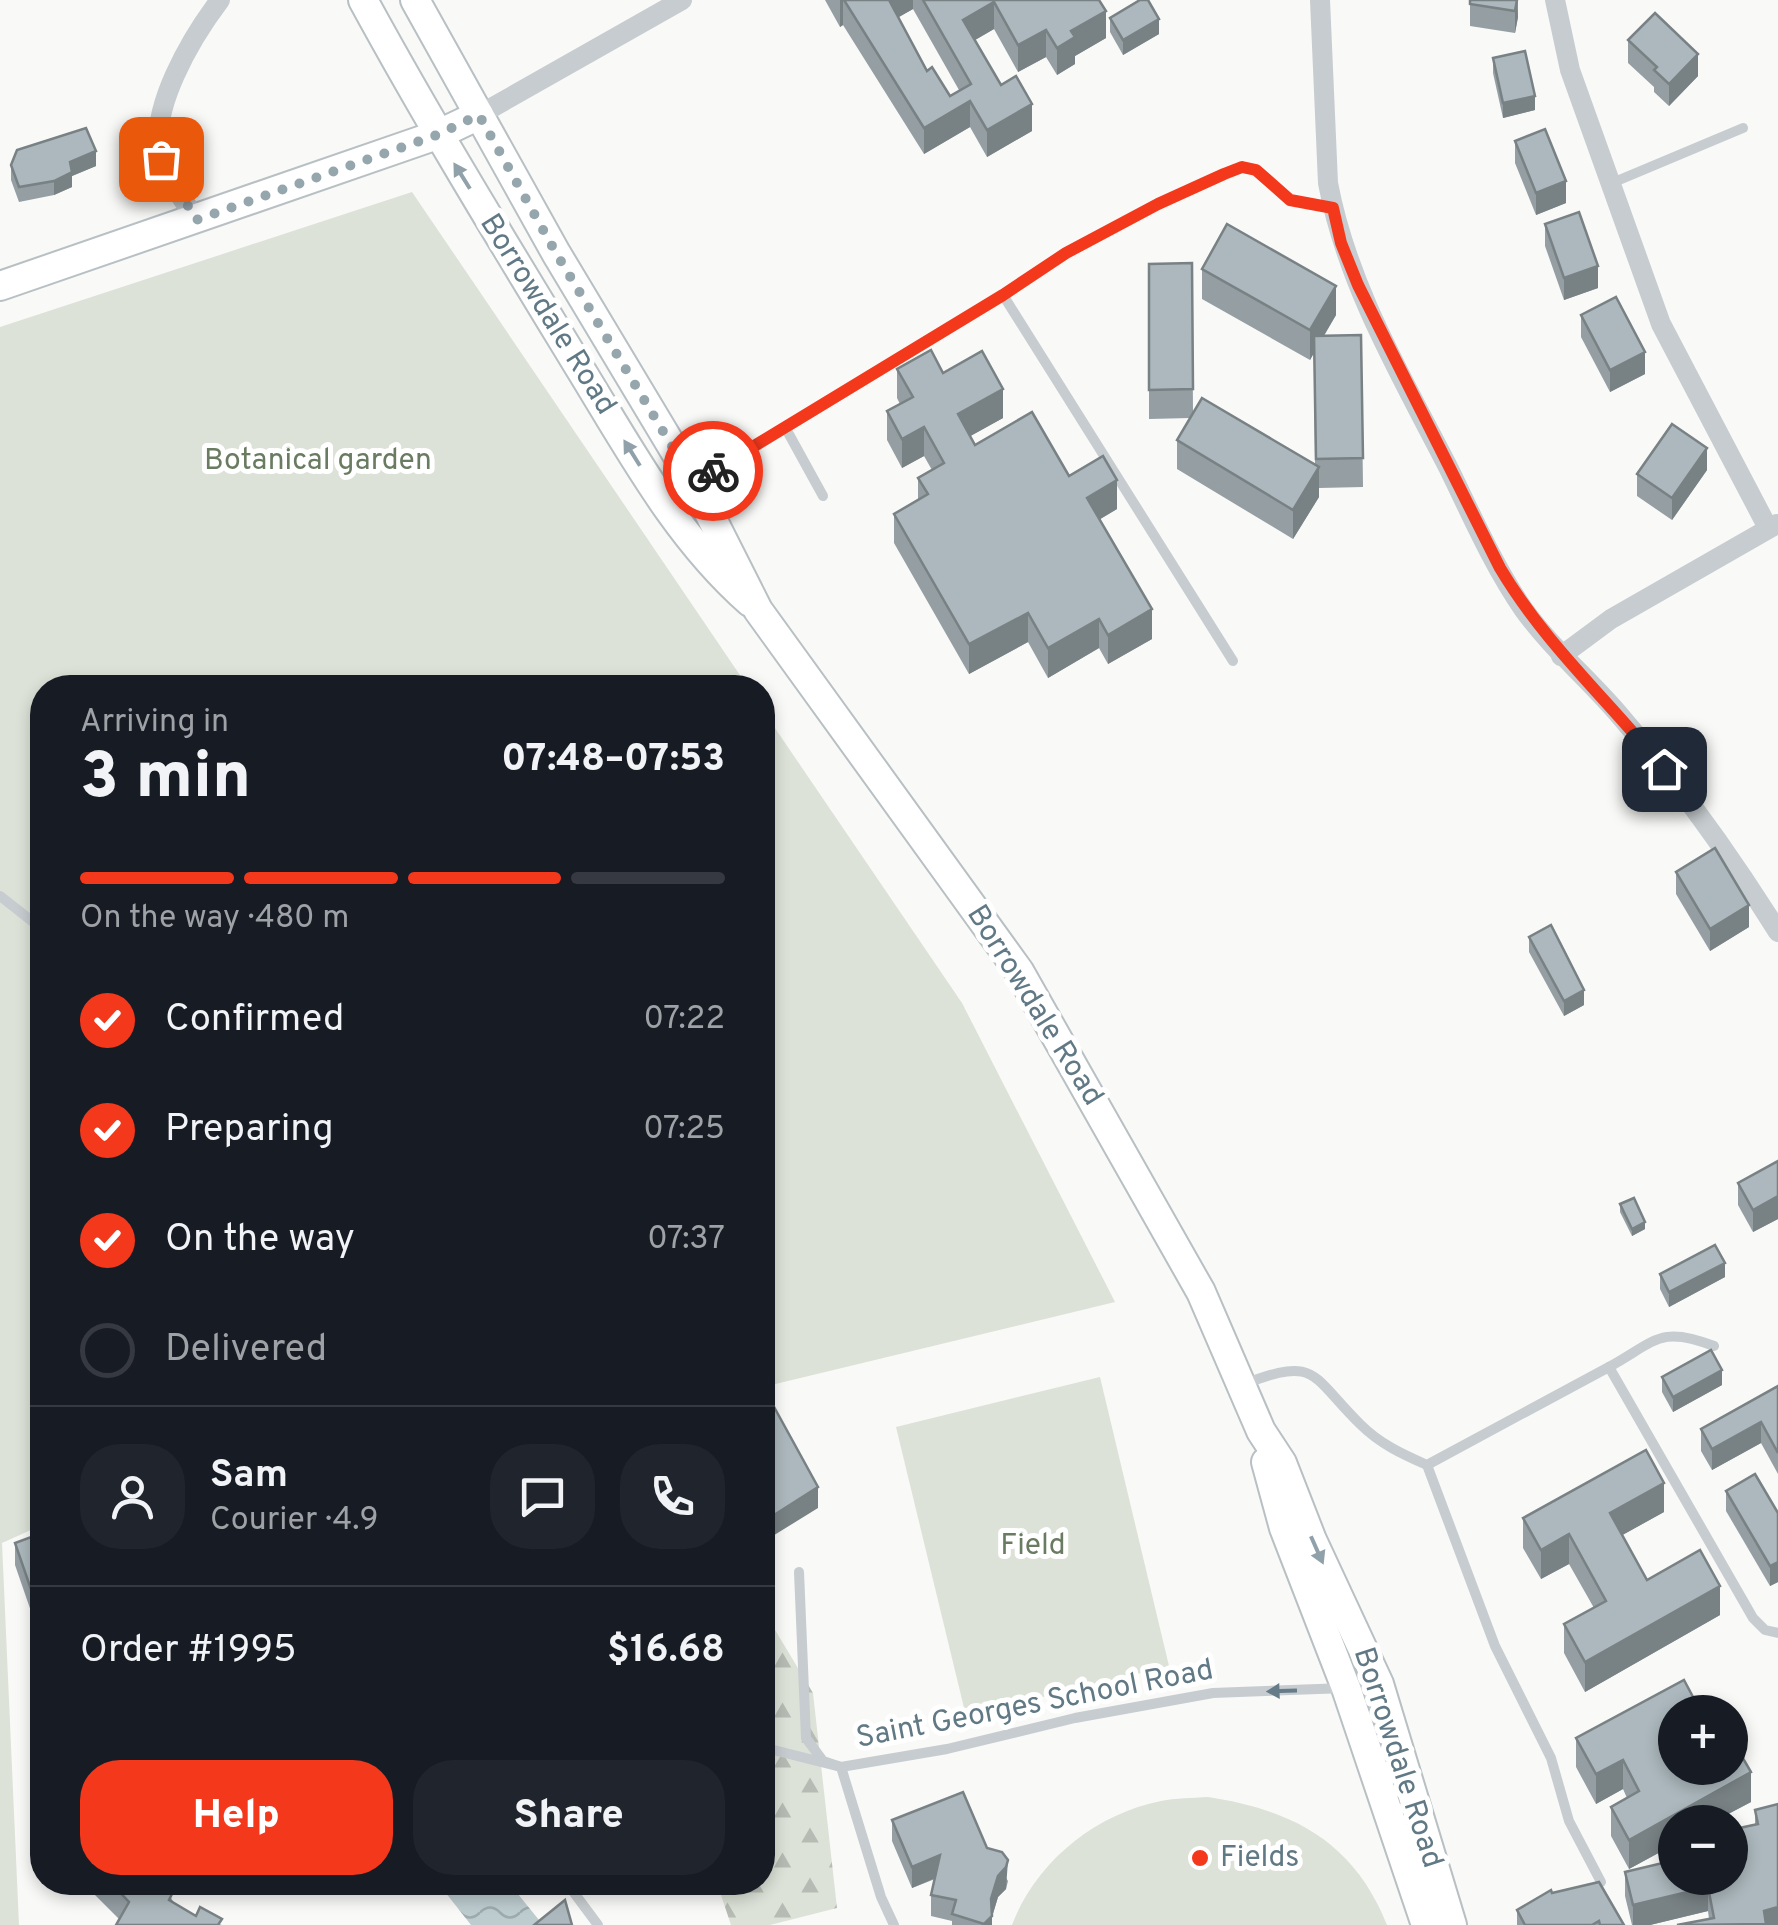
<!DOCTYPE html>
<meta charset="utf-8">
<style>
body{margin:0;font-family:Overpass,sans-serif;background:#20242c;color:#f1f3f6;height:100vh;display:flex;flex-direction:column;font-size:38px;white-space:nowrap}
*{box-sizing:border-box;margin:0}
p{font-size:32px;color:#9ea1a6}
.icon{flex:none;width:55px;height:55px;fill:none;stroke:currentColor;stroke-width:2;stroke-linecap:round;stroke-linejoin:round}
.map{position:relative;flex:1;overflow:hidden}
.drawer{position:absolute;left:30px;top:675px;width:745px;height:1220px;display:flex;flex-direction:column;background:#171b24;border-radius:40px;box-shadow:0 5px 15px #0003}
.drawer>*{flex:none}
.controls{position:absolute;left:1658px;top:1695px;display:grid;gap:20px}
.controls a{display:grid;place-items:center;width:90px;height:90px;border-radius:50%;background:#171b24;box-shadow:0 5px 15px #0003;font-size:50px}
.pin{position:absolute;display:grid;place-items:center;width:85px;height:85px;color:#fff;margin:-42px;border-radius:20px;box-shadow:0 5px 15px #0006}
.courier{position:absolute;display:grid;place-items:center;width:100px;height:100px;margin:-50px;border:8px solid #f4381c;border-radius:50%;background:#fff;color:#222;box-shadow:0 2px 12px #0007}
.overview em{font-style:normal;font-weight:800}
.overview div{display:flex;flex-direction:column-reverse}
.overview{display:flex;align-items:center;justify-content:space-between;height:170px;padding:0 50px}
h1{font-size:65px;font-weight:800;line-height:75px}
.bar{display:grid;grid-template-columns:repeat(4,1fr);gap:15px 10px;align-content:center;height:120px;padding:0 50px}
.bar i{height:12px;border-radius:8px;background:#363941}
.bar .current{background:#f4381c}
.bar p{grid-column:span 4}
.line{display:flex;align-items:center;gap:25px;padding:0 50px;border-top:2px solid #363941}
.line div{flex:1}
.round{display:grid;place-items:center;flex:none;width:105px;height:105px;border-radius:40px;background:#20242c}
ol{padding:0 50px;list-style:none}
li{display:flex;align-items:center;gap:30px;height:110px}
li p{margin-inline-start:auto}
li .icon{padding:10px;border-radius:50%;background:#f4381c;color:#fff;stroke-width:4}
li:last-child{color:#9ea1a6}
li i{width:55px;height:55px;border:5px solid #363941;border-radius:50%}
.button{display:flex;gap:20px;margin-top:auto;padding:20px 50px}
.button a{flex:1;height:115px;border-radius:40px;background:#f4381c;color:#fff;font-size:40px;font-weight:800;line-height:115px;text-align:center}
.button a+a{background:#20242c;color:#f1f3f6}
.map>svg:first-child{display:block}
.forest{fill:url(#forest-firs)}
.green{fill:#dce2d7}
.water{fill:url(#water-waves)}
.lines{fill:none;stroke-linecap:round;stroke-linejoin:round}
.secondary-casing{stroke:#b8c0c4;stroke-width:32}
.lane{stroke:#c6cccf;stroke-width:10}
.street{stroke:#c6cccf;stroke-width:20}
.secondary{stroke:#fff;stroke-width:28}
.wall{fill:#949ea3;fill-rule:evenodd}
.shaded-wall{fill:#788184}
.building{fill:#acb8bd;stroke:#788184;stroke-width:2.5}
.oneway{fill:#90a1aa}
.oneway2{fill:#667d89}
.done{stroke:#96a6ad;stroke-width:10;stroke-dasharray:0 18}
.route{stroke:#f4381c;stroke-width:12}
.poi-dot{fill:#f4381c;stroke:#fff;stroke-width:4}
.labels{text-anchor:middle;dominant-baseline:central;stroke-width:10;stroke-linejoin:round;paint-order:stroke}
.street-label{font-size:30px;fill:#617985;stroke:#fff}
.park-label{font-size:30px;fill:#697b61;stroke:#fff}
.poi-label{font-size:30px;fill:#617985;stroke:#fff;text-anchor:start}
</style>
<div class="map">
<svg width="1778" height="1925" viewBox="0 0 1778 1925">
<defs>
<pattern id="forest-firs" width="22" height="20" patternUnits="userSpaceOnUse" patternTransform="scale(2.5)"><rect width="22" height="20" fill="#dce2d7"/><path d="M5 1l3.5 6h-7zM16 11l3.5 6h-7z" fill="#b6bcb4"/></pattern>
<pattern id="water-waves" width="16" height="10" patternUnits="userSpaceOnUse" patternTransform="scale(2.5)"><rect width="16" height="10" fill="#bdcccf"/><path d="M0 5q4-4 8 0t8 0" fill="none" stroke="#9daaae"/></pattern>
</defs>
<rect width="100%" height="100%" fill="#f9f9f7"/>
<polygon class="forest" points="763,1610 813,1693 837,1908 770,1925 731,1925 717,1883 762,1882"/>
<g class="green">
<polygon points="412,192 748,687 42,688 42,1525 2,1543 19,1925 0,1925 0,327"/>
<polygon points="762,709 962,1003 1115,1302 763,1387"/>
<polygon points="1100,1377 1169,1666 966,1716 896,1427"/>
<path d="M 1208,1797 C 1293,1810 1354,1842 1387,1925 L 1012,1925 C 1036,1862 1095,1814 1161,1801 C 1176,1798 1192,1798 1208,1797 Z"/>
</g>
<polygon class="water" points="438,1883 509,1883 539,1920 533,1925 471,1925"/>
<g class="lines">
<defs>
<g id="secondary">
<path d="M 363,0 C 430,123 503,242 576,362 C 628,446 675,536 750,602"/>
<polyline points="415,0 556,253 694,483 758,610 1019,971 1201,1292 1261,1431 1282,1463 1312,1540 1379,1684 1452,1925"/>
<polyline points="0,286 437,135 479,115"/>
<polyline points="1266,1462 1284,1528 1346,1688 1426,1925"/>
</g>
</defs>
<use href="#secondary" class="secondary-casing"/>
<g class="lane">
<polyline points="1612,183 1743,128"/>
<polyline points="1003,295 1233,661"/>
<polyline points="785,427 823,496"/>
<polyline points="667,501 1003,295 1066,253 1158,204 1224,174 1242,167 1255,170 1290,200 1333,208"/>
<polyline points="0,896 42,929"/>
<path d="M 1714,1346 C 1660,1325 1656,1341 1609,1367 L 1753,1618 L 1765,1630 L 1778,1633"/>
<path d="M 1242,1385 C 1318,1355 1310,1375 1360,1424 C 1380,1444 1402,1454 1427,1465 L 1609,1367"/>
<polyline points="1427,1465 1495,1646 1551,1758 1569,1821 1601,1882"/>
<polyline points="799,1572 806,1738 823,1761 841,1767 881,1897 894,1925"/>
<polyline points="762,1747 841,1767 947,1749 1075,1718 1213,1693 1346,1688 1378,1684"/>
<polyline points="566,1882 598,1925"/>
</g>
<g class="street">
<path d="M 1320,0 L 1328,183 C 1347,285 1402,377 1449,469 C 1472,516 1494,567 1524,610 C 1553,650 1590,680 1621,717 C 1679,784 1731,857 1778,932"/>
<polyline points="1555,0 1570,70 1661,324 1768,528"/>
<polyline points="479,115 682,0"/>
<path d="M 196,220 C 185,201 167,180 161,159 C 147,111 192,37 220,0"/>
<polyline points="1561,656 1611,619 1777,524"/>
</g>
<use href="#secondary" class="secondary"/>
</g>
<g class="wall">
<path d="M 825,0 L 1099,0 L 1106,38 L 1075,56 L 1075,64 L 1057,75 L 1046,57 L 1018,72 L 994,29 L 975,40 L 1001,85 L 1032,131 L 987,157 L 970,127 L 924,154 L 843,25 L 840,27 ZM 913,9 L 959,90 L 950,96 L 927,71 L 898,17 Z"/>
<polygon points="1138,0 1148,0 1159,34 1123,55 1110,32 1110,18"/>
<polygon points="1518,0 1518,17 1515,33 1470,26 1470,4"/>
<polygon points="1628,40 1698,76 1669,106 1654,92 1654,87 1628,63"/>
<polygon points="1493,58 1535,110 1503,118 1493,73"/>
<polygon points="1515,141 1566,203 1536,215 1515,163"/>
<polygon points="11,165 96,166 72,176 72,187 54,195 19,202 11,180"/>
<polygon points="1545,224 1598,288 1564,300 1545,246"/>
<polygon points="1192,263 1193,413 1315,465 1314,352 1310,360 1202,299 1202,269 1336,315 1323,336 1361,335 1363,487 1319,488 1319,497 1293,539 1177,469 1177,440 1190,418 1149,419 1149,264"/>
<polygon points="1581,315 1645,374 1610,392 1581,337"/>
<polygon points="897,369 943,373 1003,418 970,436 975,445 1069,476 1117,509 1100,519 1152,639 1108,664 1099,648 1048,678 1028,642 969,674 894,543 894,514 918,499 918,478 932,470 924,456 902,468 887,440 887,411 900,404 897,398"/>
<polygon points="1707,470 1672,520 1637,496 1637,474"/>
<polygon points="1676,872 1749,927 1710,951 1676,894"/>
<polygon points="1529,937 1584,1005 1564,1016 1529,952"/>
<polygon points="1778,1161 1778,1219 1753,1232 1738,1205 1738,1183"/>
<polygon points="1620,1204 1645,1229 1632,1236 1620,1212"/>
<polygon points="1660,1274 1725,1277 1669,1307 1660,1289"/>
<polygon points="1662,1377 1722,1385 1673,1412 1662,1392"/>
<polygon points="1778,1386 1778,1474 1761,1443 1712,1470 1701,1451 1701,1429"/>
<polygon points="1726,1491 1778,1513 1778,1582 1770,1586 1726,1511"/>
<polygon points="1664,1512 1622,1535 1647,1580 1720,1615 1585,1692 1564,1653 1564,1624 1594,1608 1569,1564 1541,1579 1523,1548 1523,1518"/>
<polygon points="42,1533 42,1617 34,1620 15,1565 15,1543"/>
<polygon points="1576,1738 1675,1768 1751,1802 1713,1822 1675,1822 1675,1844 1629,1869 1611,1836 1611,1807 1627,1798 1623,1789 1596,1804 1576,1767"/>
<polygon points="1755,1810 1778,1925 1709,1919 1708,1911 1650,1925 1632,1925 1625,1896 1625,1872 1675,1878 1755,1824"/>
<polygon points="892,1820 987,1848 1008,1881 1006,1889 998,1897 992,1917 992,1925 952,1925 952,1921 931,1916 931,1895 935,1879 912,1888 892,1841"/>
<polygon points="82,1882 162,1882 174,1903 196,1916 222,1925 119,1919"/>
<polygon points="625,1882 675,1882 675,1885 626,1889"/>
<polygon points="1552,1893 1624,1925 1517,1925 1517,1910"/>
</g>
<g class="shaded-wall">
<polygon points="840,0 843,0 843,25 840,27"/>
<polygon points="887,0 913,0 913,9 887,24"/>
<polygon points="1517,0 1518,17 1515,33 1515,11"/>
<polygon points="994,2 994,29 963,47 963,20"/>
<polygon points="1106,11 1106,38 1075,56 1075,64 1057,75 1057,48 1071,31"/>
<polygon points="1159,19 1159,34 1123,55 1123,40"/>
<polygon points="1046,30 1046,57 1018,72 1018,45"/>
<polygon points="1698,54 1698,76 1669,106 1669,84"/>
<polygon points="1535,96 1535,110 1503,118 1503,103"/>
<polygon points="970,101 970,127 924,154 924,128"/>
<polygon points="1032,104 1032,131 987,157 987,130"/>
<polygon points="96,151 96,166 72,176 72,187 54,195 54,181 70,162"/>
<polygon points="1566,181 1566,203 1536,215 1536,193"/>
<polygon points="1598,266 1598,288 1564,300 1564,278"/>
<polygon points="1336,286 1336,315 1310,360 1310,330"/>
<polygon points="1645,352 1645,374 1610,392 1610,370"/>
<polygon points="1003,389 1003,418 958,443 958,414"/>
<polygon points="924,427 924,456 902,468 902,439"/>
<polygon points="1707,448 1707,470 1672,520 1672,498"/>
<polygon points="1319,467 1319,497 1293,539 1293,510"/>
<polygon points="1117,480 1117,509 1087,527 1087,498"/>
<polygon points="1152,609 1152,639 1108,664 1108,635"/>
<polygon points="1028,613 1028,642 969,674 969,644"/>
<polygon points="1099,619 1099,648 1048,678 1048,648"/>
<polygon points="1749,905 1749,927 1710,951 1710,929"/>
<polygon points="1584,990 1584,1005 1564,1016 1564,1001"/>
<polygon points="1778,1196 1778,1219 1753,1232 1753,1210"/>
<polygon points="1645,1222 1645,1229 1632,1236 1632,1229"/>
<polygon points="1725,1263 1725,1277 1669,1307 1669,1292"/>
<polygon points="1722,1370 1722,1385 1673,1412 1673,1397"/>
<polygon points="1761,1422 1761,1443 1712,1470 1712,1449"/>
<polygon points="1664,1483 1664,1512 1610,1542 1610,1513"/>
<polygon points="818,1487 818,1508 763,1542 763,1522"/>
<polygon points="1569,1534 1569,1564 1541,1579 1541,1550"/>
<polygon points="1778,1562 1778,1582 1770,1586 1770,1566"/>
<polygon points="1720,1586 1720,1615 1585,1692 1585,1662"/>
<polygon points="42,1595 42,1617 34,1620 34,1598"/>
<polygon points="1675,1731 1675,1760 1667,1735"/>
<polygon points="1623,1760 1623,1789 1596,1804 1596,1774"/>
<polygon points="1751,1772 1751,1802 1713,1822 1675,1822 1675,1844 1629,1869 1629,1840"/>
<polygon points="940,1855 940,1876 912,1888 912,1867"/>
<polygon points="1008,1860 1006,1889 998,1897 992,1917 992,1925 984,1925 998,1876"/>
<polygon points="1708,1887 1708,1911 1650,1925 1633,1925 1633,1905"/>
<polygon points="1778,1907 1778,1925 1764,1925 1764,1911"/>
</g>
<g class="building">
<polygon points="844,0 889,0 927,71 932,67 950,96 971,84 923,0 1099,0 1106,11 1071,31 1075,37 1057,48 1046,30 1018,45 994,2 963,20 1001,85 1016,76 1032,104 987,130 970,101 924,128"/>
<polygon points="1140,0 1148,0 1159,19 1123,40 1110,18"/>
<polygon points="1470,0 1517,0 1515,11 1470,4"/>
<polygon points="1655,13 1698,54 1669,84 1654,70 1657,67 1628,40"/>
<polygon points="1525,51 1535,96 1503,103 1493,58"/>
<polygon points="86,128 96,151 70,162 72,172 54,181 19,187 11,165 17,150"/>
<polygon points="1545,129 1566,181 1536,193 1515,141"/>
<polygon points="1579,212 1598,266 1564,278 1545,224"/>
<polygon points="1227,224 1336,286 1310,330 1202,269"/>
<polygon points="1192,263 1193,389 1149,390 1149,264"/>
<polygon points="1616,297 1645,352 1610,370 1581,315"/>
<polygon points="1361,335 1363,458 1316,459 1314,336"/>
<polygon points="931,350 943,373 982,351 1003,389 958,414 975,445 1032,412 1069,476 1103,456 1117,480 1087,498 1152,609 1108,635 1099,619 1048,648 1028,613 969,644 894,514 928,494 918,478 944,463 924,427 902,439 887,411 913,397 897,369"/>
<polygon points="1202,398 1319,467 1293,510 1177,440"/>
<polygon points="1672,424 1707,448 1672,498 1637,474"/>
<polygon points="1715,848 1749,905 1710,929 1676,872"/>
<polygon points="1551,925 1584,990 1564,1001 1529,937"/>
<polygon points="1778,1161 1778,1196 1753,1210 1738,1183"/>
<polygon points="1634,1198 1645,1222 1632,1229 1620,1204"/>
<polygon points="1715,1245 1725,1263 1669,1292 1660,1274"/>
<polygon points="1711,1350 1722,1370 1673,1397 1662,1377"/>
<polygon points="762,1385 818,1487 763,1522 762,1521"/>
<polygon points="1778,1386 1778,1453 1761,1422 1712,1449 1701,1429"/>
<polygon points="1646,1450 1664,1483 1610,1513 1647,1580 1700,1550 1720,1586 1585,1662 1564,1624 1606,1601 1569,1534 1541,1550 1523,1518"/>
<polygon points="1755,1474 1778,1513 1778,1562 1770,1566 1726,1491"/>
<polygon points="42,1533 42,1595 34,1598 15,1543"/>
<polygon points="1684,1680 1701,1712 1675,1712 1675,1731 1667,1735 1675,1749 1675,1768 1730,1768 1730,1742 1733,1741 1751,1772 1629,1840 1611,1807 1639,1791 1623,1760 1596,1774 1576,1738"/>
<polygon points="963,1792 987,1848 1002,1852 1008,1860 1006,1867 998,1876 991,1899 992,1916 984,1924 952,1914 956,1900 931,1895 940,1855 912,1867 892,1820"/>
<polygon points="1778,1804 1778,1907 1764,1911 1766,1924 1677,1925 1714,1918 1708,1887 1633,1905 1625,1872 1675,1860 1675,1878 1730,1878 1730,1830 1758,1824 1755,1810"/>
<polygon points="110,1882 162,1882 174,1890 169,1900 196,1916 200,1907 222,1919 218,1925 116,1925 129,1902"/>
<polygon points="1599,1882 1624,1925 1600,1925 1599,1921 1592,1925 1525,1925 1517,1910 1551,1890 1552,1893"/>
<polygon points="565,1900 572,1925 534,1925"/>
</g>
<defs><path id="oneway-solid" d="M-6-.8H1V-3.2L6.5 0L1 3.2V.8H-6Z" transform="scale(2.5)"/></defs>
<g class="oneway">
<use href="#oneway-solid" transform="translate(462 176) rotate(-122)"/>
<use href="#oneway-solid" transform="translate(632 453) rotate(-122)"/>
<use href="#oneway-solid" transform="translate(1317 1550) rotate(66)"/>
</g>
<use class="oneway2" href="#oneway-solid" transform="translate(1282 1691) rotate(178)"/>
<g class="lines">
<polyline class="done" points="161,159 196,220 437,135 479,115 556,253 694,483 713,471"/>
<path class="route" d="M 713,471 L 1003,295 L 1066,253 L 1158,204 L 1224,174 L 1242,167 L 1256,170 L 1290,200 L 1333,208 L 1341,243 L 1358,285 L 1500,568 C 1545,644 1609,701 1664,769"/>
</g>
<circle class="poi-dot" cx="1200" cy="1858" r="10"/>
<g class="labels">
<g class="street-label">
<text transform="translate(547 315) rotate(58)">Borrowdale Road</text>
<text transform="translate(1034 1006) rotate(58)">Borrowdale Road</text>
<text transform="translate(1035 1705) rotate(-11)">Saint Georges School Road</text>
<text transform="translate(1397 1758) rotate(72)">Borrowdale Road</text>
</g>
<g class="park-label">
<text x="318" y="461">Botanical garden</text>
<text x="1033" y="1546">Field</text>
</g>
<g class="poi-label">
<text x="1220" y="1858">Fields</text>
</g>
</g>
</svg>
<div class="controls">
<a>+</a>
<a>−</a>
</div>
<div class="pin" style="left:161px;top:159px;background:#ea580c"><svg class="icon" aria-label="bag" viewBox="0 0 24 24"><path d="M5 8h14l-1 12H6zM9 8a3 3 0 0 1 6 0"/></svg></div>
<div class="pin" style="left:1664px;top:769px;background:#1f2937"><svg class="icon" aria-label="home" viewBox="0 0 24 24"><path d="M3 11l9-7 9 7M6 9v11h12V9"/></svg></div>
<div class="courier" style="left:713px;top:471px"><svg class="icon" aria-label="bike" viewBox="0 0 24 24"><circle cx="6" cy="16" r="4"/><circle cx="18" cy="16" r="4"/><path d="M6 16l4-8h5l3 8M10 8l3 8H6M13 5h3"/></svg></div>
<section class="drawer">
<div class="overview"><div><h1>3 min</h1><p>Arriving in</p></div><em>07:48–07:53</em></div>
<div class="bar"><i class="current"></i><i class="current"></i><i class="current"></i><i></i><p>On the way · 480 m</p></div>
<ol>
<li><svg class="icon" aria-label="check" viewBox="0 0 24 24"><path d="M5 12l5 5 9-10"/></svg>Confirmed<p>07:22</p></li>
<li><svg class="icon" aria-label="check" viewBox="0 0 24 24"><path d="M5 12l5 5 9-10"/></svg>Preparing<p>07:25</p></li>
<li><svg class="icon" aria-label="check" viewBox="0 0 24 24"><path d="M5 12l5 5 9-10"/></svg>On the way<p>07:37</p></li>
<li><i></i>Delivered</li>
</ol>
<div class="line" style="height:180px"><a class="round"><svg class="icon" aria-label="person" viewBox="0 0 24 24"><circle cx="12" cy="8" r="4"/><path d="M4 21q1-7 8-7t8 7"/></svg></a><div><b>Sam</b><p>Courier · 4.9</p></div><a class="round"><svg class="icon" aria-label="chat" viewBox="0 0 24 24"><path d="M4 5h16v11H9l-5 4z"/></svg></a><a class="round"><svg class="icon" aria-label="phone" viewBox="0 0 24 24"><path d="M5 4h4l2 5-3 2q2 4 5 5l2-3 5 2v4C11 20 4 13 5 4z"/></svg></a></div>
<div class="line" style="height:130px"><div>Order #1995</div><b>$16.68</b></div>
<div class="button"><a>Help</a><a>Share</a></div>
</section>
</div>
